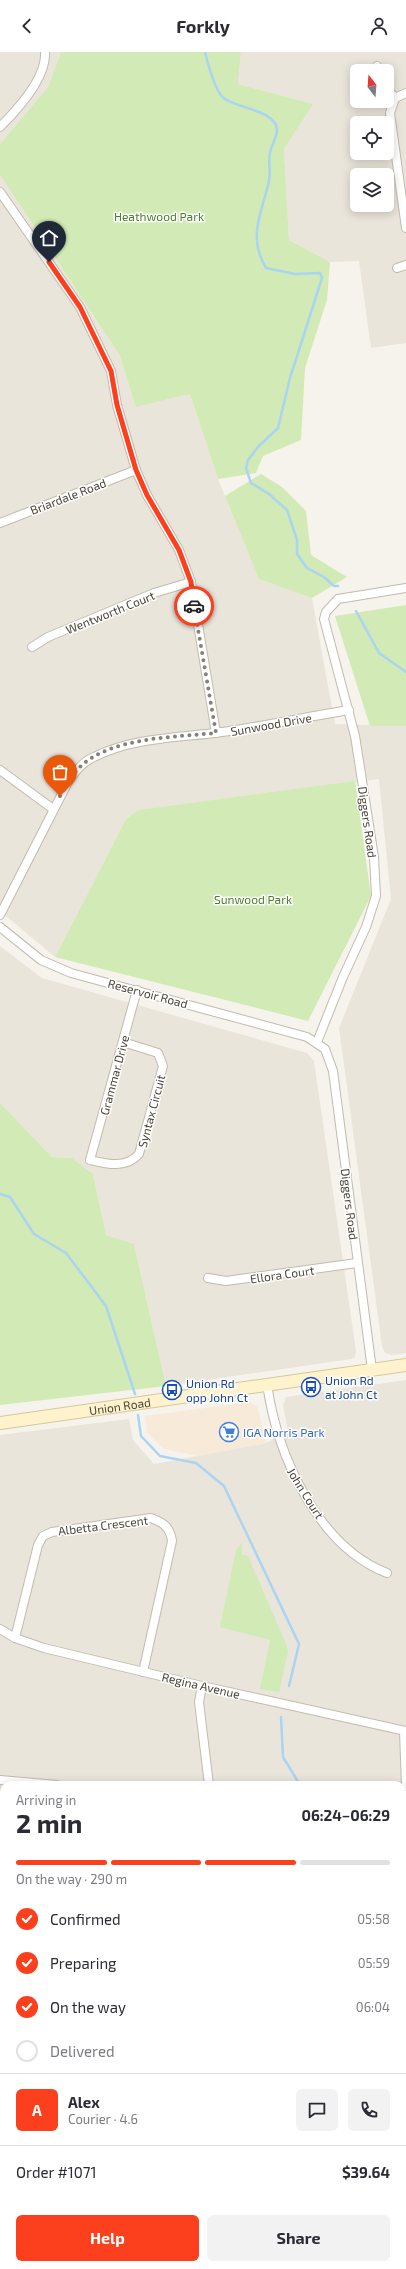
<!DOCTYPE html>
<meta charset="utf-8">
<style>
body{margin:0;font-family:"Exo 2",sans-serif;background:#f2f2f3;color:#2b2b33;height:100vh;display:flex;flex-direction:column;font-size:15px;white-space:nowrap}
*{box-sizing:border-box;margin:0}
p{font-size:13px;color:#7c7c81}
.icon{flex:none;width:22px;height:22px;fill:none;stroke:currentColor;stroke-width:2;stroke-linecap:round;stroke-linejoin:round}
.map{position:relative;flex:1;overflow:hidden}
.details{position:absolute;left:0px;top:1729px;width:406px;height:488px;display:flex;flex-direction:column;background:#fff;border-radius:12px 12px 0 0;box-shadow:0 2px 10px #0003}
.details>*{flex:none}
.needle{width:26px;rotate:343deg}
.fabs{position:absolute;left:350px;top:12px;display:grid;gap:8px}
.fabs a{display:grid;place-items:center;width:44px;height:44px;border-radius:6px;background:#fff;box-shadow:0 2px 10px #0003;font-size:20px}
.pin{position:absolute;display:grid;place-items:center;width:34px;height:34px;color:#fff;margin:-41px -17px;border-radius:50% 50% 50% 0;rotate:-45deg;box-shadow:0 0 4px #0007}
.pin .icon{rotate:45deg}
.courier{position:absolute;display:grid;place-items:center;width:40px;height:40px;margin:-20px;border:3px solid #fc3f1d;border-radius:50%;background:#fff;color:#222;box-shadow:0 1px 5px #0007}
.headline em{font-style:normal;font-weight:700}
.headline div{display:flex;flex-direction:column-reverse}
.headline{display:flex;align-items:center;justify-content:space-between;height:68px;padding:0 16px}
h1{font-size:26px;font-weight:700;line-height:30px}
.bar{display:grid;grid-template-columns:repeat(4,1fr);gap:6px 4px;align-content:center;height:48px;padding:0 16px}
.bar i{height:5px;border-radius:3px;background:#e1e1e2}
.bar .active{background:#fc3f1d}
.bar p{grid-column:span 4}
.line{display:flex;align-items:center;gap:10px;padding:0 16px;border-top:1px solid #e1e1e2}
.line div{flex:1}
.round{display:grid;place-items:center;flex:none;width:42px;height:42px;border-radius:6px;background:#f2f2f3}
ol{padding:0 16px;list-style:none}
li{display:flex;align-items:center;gap:12px;height:44px}
li p{margin-inline-start:auto}
li .icon{padding:4px;border-radius:50%;background:#fc3f1d;color:#fff;stroke-width:4}
li:last-child{color:#7c7c81}
li i{width:22px;height:22px;border:2px solid #e1e1e2;border-radius:50%}
.cta{display:flex;gap:8px;margin-top:auto;padding:8px 16px}
.cta a{flex:1;height:46px;border-radius:6px;background:#fc3f1d;color:#fff;font-size:16px;font-weight:700;line-height:46px;text-align:center}
.cta a+a{background:#f2f2f3;color:#2b2b33}
header{display:flex;justify-content:space-between;align-items:center;height:52px;padding:0 16px;background:#fff;font-size:18px;font-weight:700}
.map>svg:first-child{display:block}
.residential{fill:#eae5da;fill-rule:evenodd}
.commercial{fill:#f7ead8}
.education{fill:#efe8d6}
.green{fill:#d2eab5}
.lines{fill:none;stroke-linecap:round;stroke-linejoin:round}
.stream{stroke:#a9d4f2;stroke-width:2.5}
.street-casing{stroke:#c2bbae;stroke-width:10}
.secondary-casing{stroke:#d6c79b;stroke-width:14}
.street{stroke:#fff;stroke-width:8}
.secondary{stroke:#fff3cd;stroke-width:12}
.done{stroke:#878178;stroke-width:4;stroke-dasharray:0 7.2}
.route{stroke:#fc3f1d;stroke-width:5}
.labels{text-anchor:middle;dominant-baseline:central;stroke-width:3;stroke-linejoin:round;paint-order:stroke}
.park-label{font-size:12px;fill:#4a7f2a;stroke:#fff}
.street-label{font-size:12px;fill:#4b4439;stroke:#fff}
.transit-label{font-size:12px;fill:#164399;stroke:#fff;text-anchor:start}
.shop-label{font-size:12px;fill:#366cbe;stroke:#fff;text-anchor:start}
</style>
<header><svg class="icon" aria-label="back" viewBox="0 0 24 24"><path d="M15 5l-7 7 7 7"/></svg>Forkly<svg class="icon" aria-label="person" viewBox="0 0 24 24"><circle cx="12" cy="8" r="4"/><path d="M4 21q1-7 8-7t8 7"/></svg></header>
<div class="map">
<svg width="406" height="2217" viewBox="0 0 406 2217">
<rect width="100%" height="100%" fill="#f6f3ec"/>
<g class="residential">
<polygon points="0,0 61,0 48,35 0,92"/>
<path d="M 241,0 L 406,0 L 406,291 L 371,296 L 359,209 L 330,210 L 289,188 L 284,97 L 312,52 L 238,32 ZM 357,19 L 387,19 L 387,49 L 357,49 ZM 357,71 L 387,71 L 387,101 L 357,101 ZM 357,123 L 387,123 L 387,153 L 357,153 Z"/>
<polygon points="0,123 119,302 136,355 190,342 218,427 259,526 312,546 335,672 406,674 406,1301 392,1303 385,1301 382,1294 339,976 391,847 379,727 138,758 126,767 55,905 0,859"/>
<polygon points="0,894 42,926 307,1001 314,1009 356,1299 355,1305 351,1307 166,1334 134,1192 106,1183 93,1122 72,1106 52,1105 0,1051"/>
<polygon points="406,1328 406,2078 402,2078 402,1733 4,1733 4,1907 0,1883 0,1383 129,1367 133,1388 154,1412 266,1391 288,1379 283,1354 286,1345"/>
<polygon points="406,2106 406,2217 0,2217 0,2165 4,2164 4,2213 402,2213 402,2107"/>
</g>
<polygon class="commercial" points="251,1350 258,1356 266,1391 198,1404 164,1397 147,1381 145,1364"/>
<polygon class="education" points="0,1892 4,1917 4,2133 0,2133"/>
<g class="green">
<polygon points="61,0 241,0 238,32 313,52 284,97 289,188 330,210 327,248 305,316 301,388 263,404 256,421 218,427 190,342 136,355 119,302 0,123 0,92 48,35"/>
<polygon points="261,422 282,435 306,459 311,503 347,525 312,546 259,527 225,444"/>
<polygon points="406,553 406,674 370,674 335,564"/>
<polygon points="355,729 371,844 308,969 55,905 126,767 138,758"/>
<polygon points="0,1051 52,1105 72,1106 93,1122 106,1183 134,1192 166,1334 0,1353"/>
<polygon points="242,1491 242,1503 248,1504 287,1594 288,1600 279,1640 260,1637 270,1588 220,1575 236,1498"/>
</g>
<g class="lines">
<g class="stream">
<path d="M 205,0 C 208,12 215,41 225,47 C 238,56 277,59 277,78 C 277,85 271,94 270,101 C 268,110 271,120 269,129 C 262,161 247,184 266,216 L 295,222 L 320,221 L 322,226 L 290,326 L 278,376 L 258,395 L 248,408 L 246,416 L 251,431 L 269,442 L 287,458 L 297,488 L 297,502 L 307,516 L 324,525 L 334,534 L 338,534"/>
<polyline points="356,559 379,601 406,620"/>
<polyline points="0,1142 10,1145 34,1182 66,1201 106,1254 135,1342"/>
<polyline points="138,1363 141,1384 160,1404 196,1411 224,1434 299,1592 289,1634"/>
<polyline points="281,1665 283,1705 300,1733"/>
<polyline points="402,1899 406,1906"/>
</g>
<defs>
<g id="street">
<polyline points="377,14 379,19"/>
<polyline points="387,36 395,46"/>
<polyline points="406,41 395,46 390,61 406,176"/>
<path d="M 0,75 C 17,58 47,26 45,0"/>
<polyline points="0,140 80,255 111,319 117,353 136,418 147,443 179,498 191,530 216,681"/>
<polyline points="397,216 406,213"/>
<polyline points="0,471 136,418"/>
<polyline points="32,595 48,585 154,541 191,530"/>
<polyline points="0,718 53,757"/>
<path d="M 0,863 L 68,730 C 75,720 82,710 94,705 C 134,685 179,686 222,680 C 265,674 306,665 349,658"/>
<polyline points="0,875 41,908 71,921 307,985 325,997 333,1019 372,1318"/>
<path d="M 123,990 L 158,1001 L 163,1014 L 139,1102 C 126,1117 107,1112 90,1108 L 137,938"/>
<polyline points="317,990 343,925 366,875 376,844 374,805 355,684 324,567 326,560 338,547 406,536"/>
<polyline points="208,1226 226,1229 357,1211"/>
<path d="M 267,1332 C 277,1402 317,1494 387,1521"/>
<polyline points="0,1577 15,1586 44,1596 202,1634 406,1679"/>
<path d="M 15,1586 L 38,1493 L 43,1484 L 52,1480 L 151,1466 C 164,1471 170,1475 172,1489 L 143,1620"/>
<polyline points="202,1634 199,1650 209,1733"/>
<polyline points="404,1679 406,1734"/>
<polyline points="0,1728 57,1733"/>
<polyline points="0,1878 4,1877"/>
</g>
<g id="secondary">
<path id="s1" d="M 0,1371 L 406,1313"/>
<polyline points="402,2093 406,2093"/>
<polyline points="0,2151 4,2151"/>
<polyline points="364,2213 365,2217"/>
</g>
</defs>
<use href="#street" class="street-casing"/>
<use href="#secondary" class="secondary-casing"/>
<use href="#street" class="street"/>
<use href="#secondary" class="secondary"/>
</g>
<g class="lines">
<path class="done" d="M 60,744 C 66,734 71,724 79,716 C 109,685 176,685 216,681 L 194,554"/>
<polyline class="route" points="49,210 80,255 111,319 117,353 136,418 147,443 179,498 191,530 194,554"/>
</g>
<defs>
<symbol id="bus-ring" viewBox="-11 -11 22 22"><circle r="9.5" fill="#fff" stroke="#1a4fb4" stroke-width="1.5"/><path d="M-5-6H5V4H4V6H2V4H-2V6H-4V4H-5ZM-3.5-4V0h7V-4ZM-3.5 1.2v1.5H-2V1.2ZM2 1.2v1.5H3.5V1.2Z" fill="#1a4fb4"/></symbol>
<symbol id="supermarket-ring" viewBox="-11 -11 22 22"><circle r="9.5" fill="#fff" stroke="#3f7fe0" stroke-width="1.5"/><path d="M-6-5.5h2.5l.6 2H6L4.5 2H-2.5L-4.4-4H-6ZM-1.5 3.2a1.3 1.3 0 1 0 .1 0ZM3 3.2a1.3 1.3 0 1 0 .1 0Z" fill="#3f7fe0"/></symbol>
</defs>
<g fill-rule="evenodd">
<use href="#bus-ring" x="300" y="1324" width="22" height="22"/>
<use href="#bus-ring" x="161" y="1327" width="22" height="22"/>
<use href="#supermarket-ring" x="218" y="1369" width="22" height="22"/>
</g>
<g class="labels">
<g class="park-label">
<text x="159" y="164">Heathwood Park</text>
<text x="253" y="847">Sunwood Park</text>
</g>
<g class="street-label">
<text transform="translate(68 444) rotate(-21)">Briardale Road</text>
<text transform="translate(110 560) rotate(-22)">Wentworth Court</text>
<text transform="translate(271 672) rotate(-10)">Sunwood Drive</text>
<text transform="translate(368 770) rotate(82)">Diggers Road</text>
<text transform="translate(148 941) rotate(15)">Reservoir Road</text>
<text transform="translate(114 1023) rotate(-75)">Grammar Drive</text>
<text transform="translate(151 1059) rotate(-75)">Syntax Circuit</text>
<text transform="translate(350 1152) rotate(83)">Diggers Road</text>
<text transform="translate(282 1222) rotate(-8)">Ellora Court</text>
<text stroke="none"><textPath href="#s1" startOffset="121">Union Road</textPath></text>
<text transform="translate(306 1441) rotate(58)">John Court</text>
<text transform="translate(103 1473) rotate(-7)">Albetta Crescent</text>
<text transform="translate(201 1633) rotate(13)">Regina Avenue</text>
</g>
<g class="transit-label">
<text x="325" y="1328">Union Rd<tspan x="325" dy="14">at John Ct</tspan></text>
<text x="186" y="1331">Union Rd<tspan x="186" dy="14">opp John Ct</tspan></text>
</g>
<g class="shop-label">
<text x="243" y="1380">IGA Norris Park</text>
</g>
</g>
</svg>
<div class="fabs">
<a><svg class="needle" viewBox="-14 -14 28 28"><path d="M0-13l5 13h-10z" fill="#e53935"/><path d="M0 13l5-13h-10z" fill="#7c7c81"/></svg></a>
<a><svg class="icon" aria-label="locate" viewBox="0 0 24 24"><circle cx="12" cy="12" r="6"/><path d="M12 2v4M12 18v4M2 12h4M18 12h4"/></svg></a>
<a><svg class="icon" aria-label="layers" viewBox="0 0 24 24"><path d="M12 4l9 5-9 5-9-5zM3 14l9 5 9-5"/></svg></a>
</div>
<div class="pin" style="left:60px;top:744px;background:#ea580c"><svg class="icon" aria-label="bag" viewBox="0 0 24 24"><path d="M5 8h14l-1 12H6zM9 8a3 3 0 0 1 6 0"/></svg></div>
<div class="pin" style="left:49px;top:210px;background:#1f2937"><svg class="icon" aria-label="home" viewBox="0 0 24 24"><path d="M3 11l9-7 9 7M6 9v11h12V9"/></svg></div>
<div class="courier" style="left:194px;top:554px"><svg class="icon" aria-label="car" viewBox="0 0 24 24"><path d="M5 17H2v-5l4-1 3-4h7l3 4 3 1v5h-3M9 17h6M6 11h13"/><circle cx="7" cy="17" r="2"/><circle cx="17" cy="17" r="2"/></svg></div>
<section class="details">
<div class="headline"><div><h1>2 min</h1><p>Arriving in</p></div><em>06:24–06:29</em></div>
<div class="bar"><i class="active"></i><i class="active"></i><i class="active"></i><i></i><p>On the way · 290 m</p></div>
<ol>
<li><svg class="icon" aria-label="check" viewBox="0 0 24 24"><path d="M5 12l5 5 9-10"/></svg>Confirmed<p>05:58</p></li>
<li><svg class="icon" aria-label="check" viewBox="0 0 24 24"><path d="M5 12l5 5 9-10"/></svg>Preparing<p>05:59</p></li>
<li><svg class="icon" aria-label="check" viewBox="0 0 24 24"><path d="M5 12l5 5 9-10"/></svg>On the way<p>06:04</p></li>
<li><i></i>Delivered</li>
</ol>
<div class="line" style="height:72px"><b class="round" style="background:#fc3f1d;color:#fff">A</b><div><b>Alex</b><p>Courier · 4.6</p></div><a class="round"><svg class="icon" aria-label="chat" viewBox="0 0 24 24"><path d="M4 5h16v11H9l-5 4z"/></svg></a><a class="round"><svg class="icon" aria-label="phone" viewBox="0 0 24 24"><path d="M5 4h4l2 5-3 2q2 4 5 5l2-3 5 2v4C11 20 4 13 5 4z"/></svg></a></div>
<div class="line" style="height:52px"><div>Order #1071</div><b>$39.64</b></div>
<div class="cta"><a>Help</a><a>Share</a></div>
</section>
</div>
